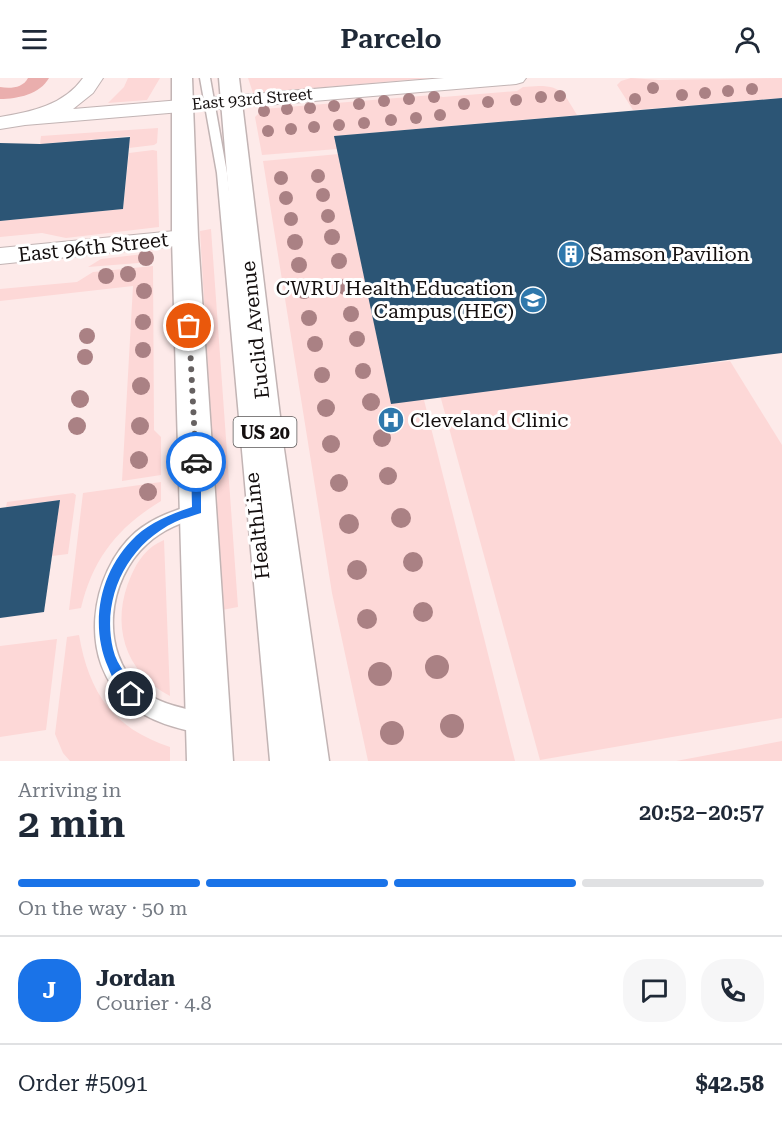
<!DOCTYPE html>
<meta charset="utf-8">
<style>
body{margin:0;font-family:"Roboto Serif",serif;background:#f6f6f7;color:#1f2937;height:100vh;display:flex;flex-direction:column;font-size:22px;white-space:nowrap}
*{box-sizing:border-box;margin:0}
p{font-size:20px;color:#747a83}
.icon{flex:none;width:33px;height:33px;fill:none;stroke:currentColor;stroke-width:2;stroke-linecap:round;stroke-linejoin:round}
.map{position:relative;height:683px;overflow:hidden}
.panel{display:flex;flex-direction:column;background:#fff;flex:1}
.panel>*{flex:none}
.pin{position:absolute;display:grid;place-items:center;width:51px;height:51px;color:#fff;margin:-26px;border:3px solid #fff;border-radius:50%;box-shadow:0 2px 6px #0007}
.courier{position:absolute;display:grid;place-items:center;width:60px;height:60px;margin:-30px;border:4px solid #1a73e8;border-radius:50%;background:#fff;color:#222;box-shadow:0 2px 8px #0007}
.head em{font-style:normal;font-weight:600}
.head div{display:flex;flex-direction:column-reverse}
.head{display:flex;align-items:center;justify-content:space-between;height:102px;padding:0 18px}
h1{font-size:39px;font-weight:600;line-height:45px}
.bar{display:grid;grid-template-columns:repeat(4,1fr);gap:9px 6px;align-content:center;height:72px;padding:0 18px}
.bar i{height:8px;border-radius:4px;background:#e0e1e3}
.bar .selected{background:#1a73e8}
.bar p{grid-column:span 4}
.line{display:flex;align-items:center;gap:15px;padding:0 18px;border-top:2px solid #e0e1e3}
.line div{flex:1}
.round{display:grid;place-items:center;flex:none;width:63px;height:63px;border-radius:24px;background:#f6f6f7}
header{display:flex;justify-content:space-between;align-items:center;height:78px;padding:0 18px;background:#fff;font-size:27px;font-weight:600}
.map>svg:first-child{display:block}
.built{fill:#fdeae9}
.green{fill:#fdd8d7}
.water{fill:#eaaead}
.building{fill:#2c5575}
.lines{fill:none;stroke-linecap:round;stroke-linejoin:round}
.lane-casing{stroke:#c2b4b4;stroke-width:3}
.street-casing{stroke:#c2b4b4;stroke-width:2}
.primary-casing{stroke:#c2b4b4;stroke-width:3}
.lane{fill:#fff;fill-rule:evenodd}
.street{fill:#fff;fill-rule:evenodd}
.primary{fill:#fff;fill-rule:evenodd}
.tree{fill:#aa8184}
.route{fill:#1a73e8}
.done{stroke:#666161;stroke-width:6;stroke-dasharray:0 10.8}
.labels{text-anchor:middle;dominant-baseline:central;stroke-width:6;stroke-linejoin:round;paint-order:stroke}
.far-street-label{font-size:16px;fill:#140f0f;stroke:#fff}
.shield{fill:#fff;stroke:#5a5757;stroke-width:1.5}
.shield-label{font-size:18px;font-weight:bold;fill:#140f0f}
.street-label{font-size:20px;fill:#140f0f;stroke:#fff}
.poi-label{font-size:20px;fill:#140f0f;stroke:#fff;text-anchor:start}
</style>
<header><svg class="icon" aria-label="menu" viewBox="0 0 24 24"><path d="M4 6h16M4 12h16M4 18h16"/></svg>Parcelo<svg class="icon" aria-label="person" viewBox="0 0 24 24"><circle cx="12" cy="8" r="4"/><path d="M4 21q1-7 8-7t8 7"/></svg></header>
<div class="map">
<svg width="782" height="683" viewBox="0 0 782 683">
<rect width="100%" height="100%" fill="#fff9f9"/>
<rect class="built" x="0" y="0" width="782" height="683"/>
<g class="green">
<polygon points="128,0 160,0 147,22 108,25 124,9"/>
<polygon points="248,0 430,0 253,15"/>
<polygon points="631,0 659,2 782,0 782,20 633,32 617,7 621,3"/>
<path d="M 539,8 C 563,8 565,18 577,37 L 335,58 L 337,71 L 262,77 L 255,39 L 263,31 L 433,17 L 443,19 L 517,13 L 523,9 Z"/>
<polygon points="158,50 157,65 154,67 129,70 130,58 40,66 41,58"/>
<polygon points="153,72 157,73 159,149 66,160 42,155 0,159 0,143 123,131 129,75"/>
<polygon points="339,76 424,322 515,683 368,683 332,515 263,83"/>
<polygon points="211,151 238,529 222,532 200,153"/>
<polygon points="152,175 151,184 88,189 101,181"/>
<polygon points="153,188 154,352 161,359 161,397 122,403 133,208 0,223 0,211 77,204 93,194"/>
<polygon points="730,283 782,367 782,640 540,682 440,317"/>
<path d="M 161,404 L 161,423 C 118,449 93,480 81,530 L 69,532 L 83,415 Z"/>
<polygon points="73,415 76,417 68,476 52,478 60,422 6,429 7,424"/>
<path d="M 164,462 L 170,618 C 124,594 110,545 131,498 C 138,482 147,469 164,462 Z"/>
<path d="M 79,557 C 89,615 113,650 170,669 L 170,683 L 70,683 L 63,675 L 55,656 L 67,559 Z"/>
<polygon points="57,561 46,652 0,659 0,568"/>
<polygon points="782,663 782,683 676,683"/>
</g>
<path class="water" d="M 28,0 L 49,0 C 40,16 18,21 0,21 L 0,9 C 10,11 23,10 28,0 Z"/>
<g class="building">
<polygon points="782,20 782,275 391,326 334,58"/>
<polygon points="130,59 123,131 0,143 0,65 40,66"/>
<polygon points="60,422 44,534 0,540 0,430"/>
</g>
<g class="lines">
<defs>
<g id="lane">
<polygon points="200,0 210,0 227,95 290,683 270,683 217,95"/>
<path d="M 198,425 L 204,427 L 206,432 L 204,437 C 183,444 163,451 147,466 C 107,502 99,573 140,610 C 161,629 188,629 212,639 L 215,646 L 212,653 L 205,656 C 178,651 150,644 129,626 C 77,584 89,495 136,454 C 154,439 176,432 198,425 Z"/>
</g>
<g id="street">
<path d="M 83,0 L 103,0 L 93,15 L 73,31 L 444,0 L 526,0 L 523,4 L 516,6 L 25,47 L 0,51 L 0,39 C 31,34 64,27 83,0 Z"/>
<polygon points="185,152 194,154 198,160 194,166 0,186 0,170"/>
</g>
<g id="primary">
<polygon points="172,0 192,0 198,160 233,683 187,683 172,160"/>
<polygon points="219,0 239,0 284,371 329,683 283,683 250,371"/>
</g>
</defs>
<use href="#lane" class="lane-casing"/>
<use href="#street" class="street-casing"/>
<use href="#primary" class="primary-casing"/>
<use href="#lane" class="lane"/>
<use href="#street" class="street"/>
<use href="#primary" class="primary"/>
</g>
<g class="tree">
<circle cx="653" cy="10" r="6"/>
<circle cx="752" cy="11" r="6"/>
<circle cx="728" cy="13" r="6"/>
<circle cx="705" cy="15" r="6"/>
<circle cx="682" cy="17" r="6"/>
<circle cx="560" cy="18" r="6"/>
<circle cx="434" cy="19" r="6"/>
<circle cx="541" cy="19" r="6"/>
<circle cx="409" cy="21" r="6"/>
<circle cx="635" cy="21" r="6"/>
<circle cx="516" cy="22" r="6"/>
<circle cx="384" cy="23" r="6"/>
<circle cx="488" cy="24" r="6"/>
<circle cx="359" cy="26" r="6"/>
<circle cx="464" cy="26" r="6"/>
<circle cx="334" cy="28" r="6"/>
<circle cx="310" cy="30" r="6"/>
<circle cx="287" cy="31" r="6"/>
<circle cx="264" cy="33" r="6"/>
<circle cx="440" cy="37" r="6"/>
<circle cx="416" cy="40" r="6"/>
<circle cx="391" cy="42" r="6"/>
<circle cx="364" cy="45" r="6"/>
<circle cx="339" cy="47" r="6"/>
<circle cx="314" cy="49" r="6"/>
<circle cx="291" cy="51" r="6"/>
<circle cx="268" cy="53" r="6"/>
<circle cx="318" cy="98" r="7"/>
<circle cx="281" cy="100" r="7"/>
<circle cx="323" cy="117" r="7"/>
<circle cx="286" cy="120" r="7"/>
<circle cx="328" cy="138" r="7"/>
<circle cx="291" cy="141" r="7"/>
<circle cx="332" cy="159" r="8"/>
<circle cx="295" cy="164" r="8"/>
<circle cx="146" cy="180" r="8"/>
<circle cx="339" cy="183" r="8"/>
<circle cx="299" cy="187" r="8"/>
<circle cx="128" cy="196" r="8"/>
<circle cx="106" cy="198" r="8"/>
<circle cx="345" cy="209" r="8"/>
<circle cx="144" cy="213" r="8"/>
<circle cx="304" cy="213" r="8"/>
<circle cx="351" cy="236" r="8"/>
<circle cx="309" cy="240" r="8"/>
<circle cx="143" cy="244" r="8"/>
<circle cx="87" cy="258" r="8"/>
<circle cx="357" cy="261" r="8"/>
<circle cx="315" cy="266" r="8"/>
<circle cx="143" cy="272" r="8"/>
<circle cx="85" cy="279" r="8"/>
<circle cx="363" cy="293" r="8"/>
<circle cx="322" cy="297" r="8"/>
<circle cx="141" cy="308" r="9"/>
<circle cx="80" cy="321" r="9"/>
<circle cx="371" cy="324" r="9"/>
<circle cx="326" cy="330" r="9"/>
<circle cx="77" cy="348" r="9"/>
<circle cx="140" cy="348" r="9"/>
<circle cx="382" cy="360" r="9"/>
<circle cx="331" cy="366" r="9"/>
<circle cx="139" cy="382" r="9"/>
<circle cx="388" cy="398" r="9"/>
<circle cx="339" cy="405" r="9"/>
<circle cx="148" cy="414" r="9"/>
<circle cx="401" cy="440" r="10"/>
<circle cx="349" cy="446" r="10"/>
<circle cx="413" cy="484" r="10"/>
<circle cx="357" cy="492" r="10"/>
<circle cx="423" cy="534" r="10"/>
<circle cx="367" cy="541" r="10"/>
<circle cx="437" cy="589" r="12"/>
<circle cx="380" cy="596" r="12"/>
<circle cx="452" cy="648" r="12"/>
<circle cx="392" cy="655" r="12"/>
</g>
<path class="route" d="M 196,380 L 201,384 L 201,435 C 193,438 183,440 175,444 C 127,467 101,520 113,571 C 117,589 131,600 137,616 L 136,620 L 131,622 C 119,617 113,601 108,589 C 89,545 100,492 136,458 C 151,444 172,436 192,429 L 191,384 Z"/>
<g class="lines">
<polyline class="done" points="189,248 196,384"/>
</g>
<defs>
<symbol id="building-disc" viewBox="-11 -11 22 22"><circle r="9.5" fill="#2f78ac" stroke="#fff"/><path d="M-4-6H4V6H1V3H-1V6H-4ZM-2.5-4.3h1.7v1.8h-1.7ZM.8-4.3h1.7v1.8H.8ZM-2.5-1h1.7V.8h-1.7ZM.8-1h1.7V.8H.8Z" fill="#fff"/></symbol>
<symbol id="university-disc" viewBox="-11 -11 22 22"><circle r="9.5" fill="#2f78ac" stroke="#fff"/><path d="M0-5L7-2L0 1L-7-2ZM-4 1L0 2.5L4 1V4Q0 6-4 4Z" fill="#fff"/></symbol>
<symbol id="hospital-disc" viewBox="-11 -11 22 22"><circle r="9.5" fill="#2f78ac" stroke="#fff"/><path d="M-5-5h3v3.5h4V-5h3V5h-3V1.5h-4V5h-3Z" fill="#fff"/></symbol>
</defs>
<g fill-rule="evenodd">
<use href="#building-disc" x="556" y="161" width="30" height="30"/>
<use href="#university-disc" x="518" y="207" width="30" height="30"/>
<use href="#hospital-disc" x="376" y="327" width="30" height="30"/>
</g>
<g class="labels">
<g class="far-street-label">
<text transform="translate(252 21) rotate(-5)">East 93rd Street</text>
</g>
<rect class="shield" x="233.5" y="339" width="63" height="30" rx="4.5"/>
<g class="shield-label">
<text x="265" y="354">US 20</text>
</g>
<g class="street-label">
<text transform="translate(93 169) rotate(-6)">East 96th Street</text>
<text transform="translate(255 252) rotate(-96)">Euclid Avenue</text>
<text transform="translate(257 448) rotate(-96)">HealthLine</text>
</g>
<g class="poi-label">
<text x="590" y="176">Samson Pavilion</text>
<text x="514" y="210" text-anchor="end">CWRU Health Education<tspan x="514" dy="23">Campus (HEC)</tspan></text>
<text x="410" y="342">Cleveland Clinic</text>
</g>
</g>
</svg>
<div class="pin" style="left:189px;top:248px;background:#ea580c"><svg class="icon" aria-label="bag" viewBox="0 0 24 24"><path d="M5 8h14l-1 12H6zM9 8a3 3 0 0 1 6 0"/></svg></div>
<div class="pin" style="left:131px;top:616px;background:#1f2937"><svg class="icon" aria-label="home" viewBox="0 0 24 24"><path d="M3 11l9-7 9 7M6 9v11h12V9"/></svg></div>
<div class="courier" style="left:196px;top:384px"><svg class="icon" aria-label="car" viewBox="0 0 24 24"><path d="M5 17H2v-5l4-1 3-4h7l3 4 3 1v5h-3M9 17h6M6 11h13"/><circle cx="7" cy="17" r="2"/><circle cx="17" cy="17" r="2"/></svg></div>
</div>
<section class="panel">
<div class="head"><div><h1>2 min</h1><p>Arriving in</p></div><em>20:52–20:57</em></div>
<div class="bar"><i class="selected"></i><i class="selected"></i><i class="selected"></i><i></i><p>On the way · 50 m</p></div>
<div class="line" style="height:108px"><b class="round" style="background:#1a73e8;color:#fff">J</b><div><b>Jordan</b><p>Courier · 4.8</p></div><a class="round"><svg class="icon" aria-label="chat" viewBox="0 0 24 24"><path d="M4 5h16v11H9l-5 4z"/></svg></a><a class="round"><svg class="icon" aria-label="phone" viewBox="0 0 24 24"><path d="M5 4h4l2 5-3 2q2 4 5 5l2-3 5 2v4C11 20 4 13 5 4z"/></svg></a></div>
<div class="line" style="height:78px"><div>Order #5091</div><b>$42.58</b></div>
</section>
